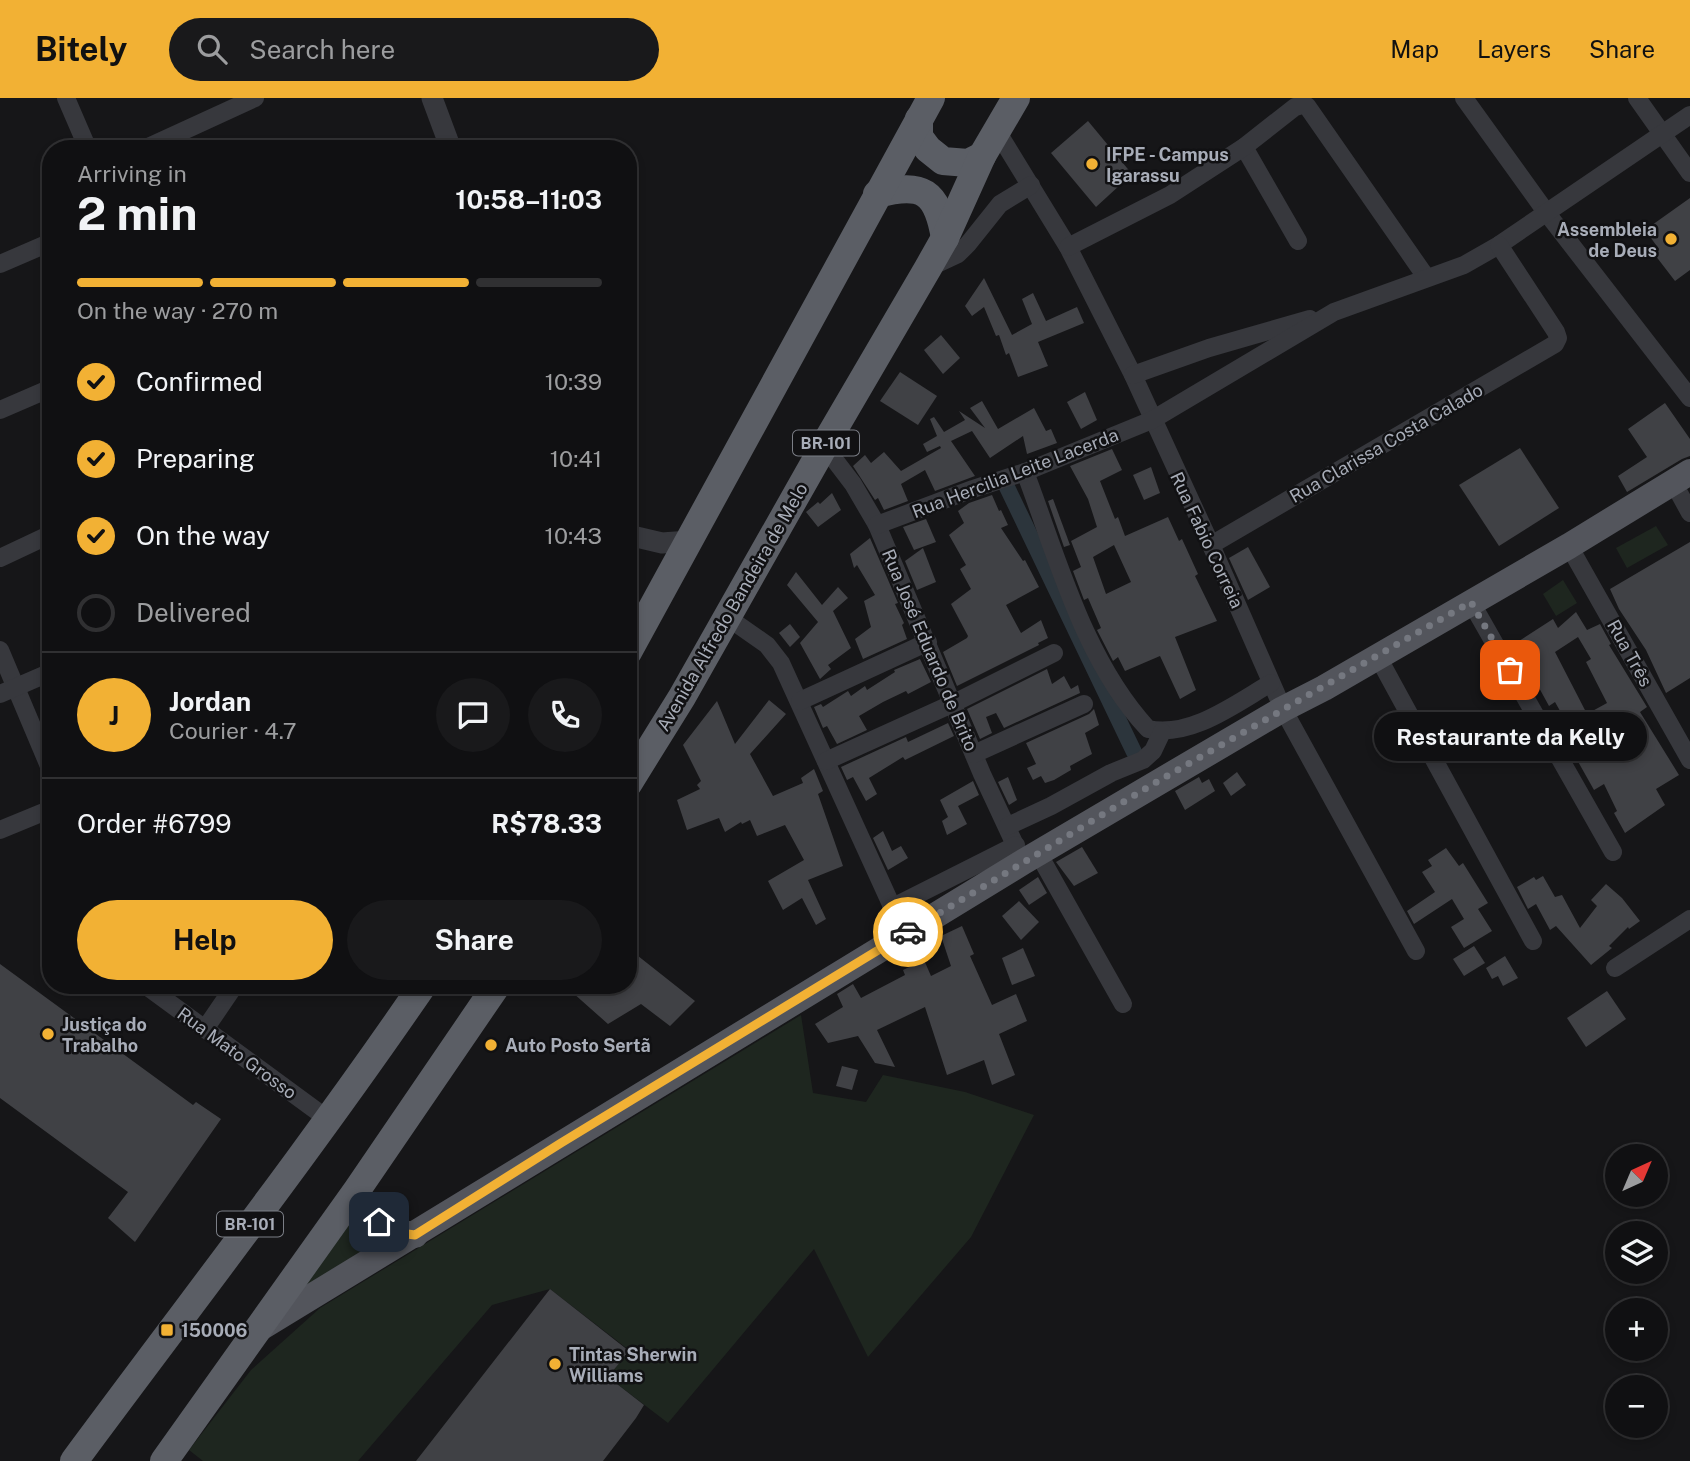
<!DOCTYPE html>
<meta charset="utf-8">
<style>
body{margin:0;font-family:"Public Sans",sans-serif;background:#19191b;color:#f1f3f6;height:100vh;display:flex;flex-direction:column;font-size:26px;white-space:nowrap}
*{box-sizing:border-box;margin:0}
p{font-size:23px;color:#9c9d9f}
.icon{flex:none;width:38px;height:38px;fill:none;stroke:currentColor;stroke-width:2;stroke-linecap:round;stroke-linejoin:round}
.map{position:relative;flex:1;overflow:hidden}
.details{position:absolute;left:42px;top:42px;width:595px;height:854px;display:flex;flex-direction:column;background:#101012;border-radius:28px;box-shadow:0 4px 10px #0003,0 0 0 2px #303032}
.details>*{flex:none}
.needle{width:46px;rotate:44deg}
.fabs{position:absolute;left:1605px;top:1046px;display:grid;gap:14px}
.fabs a{display:grid;place-items:center;width:63px;height:63px;border-radius:50%;background:#101012;box-shadow:0 4px 10px #0003,0 0 0 2px #303032;font-size:35px}
.pin{position:absolute;display:grid;place-items:center;width:60px;height:60px;color:#fff;margin:-30px;border-radius:14px;box-shadow:0 4px 10px #0006}
.courier{position:absolute;display:grid;place-items:center;width:70px;height:70px;margin:-35px;border:5px solid #f2b134;border-radius:50%;background:#fff;color:#222;box-shadow:0 2px 9px #0007}
.bubble{position:absolute;height:49px;border-radius:24px;background:#101012;box-shadow:0 4px 10px #0003,0 0 0 2px #303032;font-size:23px;font-weight:700;line-height:49px;text-align:center}
.summary em{font-style:normal;font-weight:700}
.summary div{display:flex;flex-direction:column-reverse}
.summary{display:flex;align-items:center;justify-content:space-between;height:119px;padding:0 35px}
h1{font-size:46px;font-weight:700;line-height:52px}
.bar{display:grid;grid-template-columns:repeat(4,1fr);gap:10px 7px;align-content:center;height:84px;padding:0 35px}
.bar i{height:9px;border-radius:5px;background:#303032}
.bar .selected{background:#f2b134}
.bar p{grid-column:span 4}
.line{display:flex;align-items:center;gap:18px;padding:0 35px;border-top:2px solid #303032}
.line div{flex:1}
.round{display:grid;place-items:center;flex:none;width:74px;height:74px;border-radius:37px;background:#19191b}
ol{padding:0 35px;list-style:none}
li{display:flex;align-items:center;gap:21px;height:77px}
li p{margin-inline-start:auto}
li .icon{padding:7px;border-radius:50%;background:#f2b134;color:#111;stroke-width:4}
li:last-child{color:#9c9d9f}
li i{width:38px;height:38px;border:4px solid #303032;border-radius:50%}
.primary-button{display:flex;gap:14px;margin-top:auto;padding:14px 35px}
.primary-button a{flex:1;height:80px;border-radius:42px;background:#f2b134;color:#111;font-size:28px;font-weight:700;line-height:80px;text-align:center}
.primary-button a+a{background:#19191b;color:#f1f3f6}
header{display:flex;align-items:center;gap:42px;box-sizing:border-box;height:98px;padding:0 35px;background:#f2b134;color:#111}
header strong{font-size:33px}
nav{display:flex;gap:38px;margin-inline-start:auto;font-size:24px}
.search{width:490px;height:63px;background:#19191b;display:flex;align-items:center;gap:18px;box-sizing:border-box;padding:0 24px;border-radius:38px;color:#9c9d9f;font-size:26px}
.map>svg:first-child{display:block}
.green{fill:#1e261f}
.lines{fill:none;stroke-linecap:round;stroke-linejoin:round}
.canal{stroke:#2c353c;stroke-width:16}
.building{fill:#404145;fill-rule:evenodd}
.minor{stroke:#37383d;stroke-width:18}
.tertiary{stroke:#37383d;stroke-width:21}
.primary{stroke:#53555c;stroke-width:26}
.trunk{stroke:#5b5e65;stroke-width:28}
.done{stroke:#757880;stroke-width:7;stroke-dasharray:0 12.6}
.route{stroke:#f2b134;stroke-width:9}
.poi-dot{fill:#f2b134;stroke:#111113;stroke-width:2.5}
.labels{text-anchor:middle;dominant-baseline:central;stroke-width:5;stroke-linejoin:round;paint-order:stroke}
.shield{fill:#111113;stroke:#7b7e86;stroke-width:2}
.shield-label{font-size:16px;font-weight:bold;fill:#a8adb8}
.poi-label{font-size:18px;font-weight:bold;fill:#a8adb8;stroke:#111113;text-anchor:start}
.street-label{font-size:18px;fill:#a8adb8;stroke:#111113}
</style>
<header>
<strong>Bitely</strong>
<div class="search"><svg class="icon" aria-label="search" viewBox="0 0 24 24"><circle cx="10" cy="10" r="6"/><path d="M15 15l6 6"/></svg>Search here</div>
<nav><a>Map</a><a>Layers</a><a>Share</a></nav>
</header>
<div class="map">
<svg width="1690" height="1363" viewBox="0 0 1690 1363">
<rect width="100%" height="100%" fill="#161618"/>
<g class="green">
<polygon points="1656,428 1668,447 1627,470 1616,450"/>
<polygon points="1563,482 1577,505 1556,518 1543,496"/>
<polygon points="801,917 813,995 866,1004 883,977 965,994 1034,1017 971,1139 868,1259 814,1151 668,1325 608,1279 629,1252 550,1191 492,1207 358,1363 203,1363 189,1352 251,1272 320,1210"/>
<polygon points="355,1112 397,1138 273,1220"/>
</g>
<g class="lines">
<polyline class="canal" points="1005,385 1134,654"/>
</g>
<g class="building">
<polygon points="1088,23 1132,76 1096,109 1051,55"/>
<polygon points="1690,100 1690,172 1675,183 1655,157 1659,151 1645,132"/>
<polygon points="984,180 1012,237 1032,226 1022,201 1033,195 1046,223 1077,209 1084,225 1038,244 1048,268 1018,279 1009,255 1006,257 999,237 996,238 984,209 972,218 965,208"/>
<polygon points="941,237 960,260 943,276 924,252"/>
<polygon points="900,274 937,298 918,327 880,303"/>
<polygon points="1085,294 1097,322 1081,331 1067,304"/>
<polygon points="982,303 998,331 1034,310 1046,333 1051,331 1057,345 1027,356 1023,338 990,360 972,333 951,343 975,378 935,393 925,372 901,386 908,403 884,412 878,400 875,402 853,368 865,357 871,365 884,354 901,373 941,350 940,348 927,354 923,346 937,338 930,321 934,319 944,334 965,322 959,313 985,330 970,310"/>
<polygon points="1665,305 1690,341 1690,358 1682,361 1627,394 1618,378 1647,359 1628,331"/>
<polygon points="1520,350 1559,410 1499,448 1459,387"/>
<path d="M 1112,351 L 1122,372 L 1100,383 L 1115,421 L 1118,419 L 1125,438 L 1168,419 L 1179,443 L 1182,441 L 1198,476 L 1195,478 L 1217,523 L 1175,539 L 1196,592 L 1180,601 L 1160,558 L 1125,573 L 1118,559 L 1113,563 L 1097,532 L 1101,530 L 1088,500 L 1084,502 L 1073,473 L 1081,469 L 1071,443 L 1097,429 L 1088,401 L 1070,368 ZM 1114,447 L 1131,484 L 1106,496 L 1093,459 Z"/>
<polygon points="1151,369 1160,395 1144,402 1133,377"/>
<polygon points="832,395 841,412 818,429 806,414 818,404 820,406"/>
<polygon points="992,397 999,413 1001,412 1008,427 1001,430 1023,463 1025,462 1039,489 1006,507 1021,535 1041,522 1048,540 1038,545 1039,547 957,588 943,554 967,540 968,538 951,506 971,491 960,471 966,467 949,437 964,425 958,413 969,405"/>
<polygon points="1053,401 1070,447 1064,449 1048,403"/>
<polygon points="926,421 936,444 914,452 903,429"/>
<polygon points="870,440 898,505 895,506 904,525 902,527 907,541 863,561 855,541 871,529 864,503 875,497 857,467 854,470 850,456"/>
<polygon points="1690,444 1690,580 1666,595 1646,552 1619,511 1610,491"/>
<polygon points="1248,449 1270,489 1248,502 1229,460"/>
<polygon points="923,450 936,484 917,492 905,463"/>
<polygon points="796,474 822,507 838,489 848,500 833,513 851,550 828,567 831,571 820,581 800,545 818,524 787,487"/>
<path d="M 1576,514 L 1587,532 L 1600,526 L 1611,546 L 1609,547 L 1647,609 L 1640,614 L 1679,677 L 1656,691 L 1665,707 L 1625,735 L 1614,715 L 1617,713 L 1604,686 L 1594,692 L 1567,644 L 1572,641 L 1565,629 L 1568,627 L 1555,604 L 1549,608 L 1526,566 L 1529,564 L 1516,545 L 1553,521 L 1558,530 ZM 1578,539 L 1591,561 L 1586,564 L 1607,605 L 1587,616 L 1555,554 Z"/>
<polygon points="790,526 800,539 790,549 779,535"/>
<polygon points="920,561 931,584 908,596 906,593 883,604 859,618 867,632 837,646 827,628 823,630 814,609 821,606 823,609 848,593 851,598 865,588 867,592 895,574 894,572"/>
<polygon points="1047,571 1052,586 1064,578 1071,591 1078,587 1080,595 1004,630 996,615 986,619 992,635 980,641 967,611"/>
<polygon points="769,602 786,616 750,656 773,698 803,685 801,680 814,671 823,693 818,696 843,768 808,782 826,821 816,827 802,800 783,812 768,783 804,762 785,727 757,738 750,722 742,726 741,724 725,734 719,720 687,732 677,702 700,691 697,687 701,683 683,647 717,603 735,646"/>
<polygon points="1094,611 1099,627 1085,635 1092,656 1070,668 1071,672 1054,682 1045,685 1041,678 1033,682 1027,670 1036,666 1026,645 1089,616"/>
<polygon points="948,625 954,638 905,662 903,659 869,680 877,696 866,703 853,679 847,682 841,669 906,639 908,644"/>
<polygon points="1237,674 1246,687 1231,698 1223,685"/>
<polygon points="1008,679 1017,702 1009,707 998,684"/>
<polygon points="1199,679 1202,685 1209,681 1215,693 1185,712 1175,693"/>
<polygon points="973,683 979,697 958,708 967,726 947,737 942,723 948,719 940,702"/>
<polygon points="883,733 892,753 901,748 908,760 888,772 873,740"/>
<polygon points="1082,749 1098,775 1074,788 1056,764"/>
<polygon points="1446,750 1459,768 1463,765 1488,805 1478,811 1492,833 1464,850 1451,829 1464,821 1452,801 1414,826 1407,813 1435,794 1422,774 1432,768 1428,762"/>
<polygon points="1543,778 1555,799 1562,797 1580,830 1597,808 1591,802 1606,786 1622,800 1640,823 1629,831 1628,829 1609,848 1612,850 1591,867 1556,828 1550,832 1536,806 1528,811 1517,789 1534,779 1536,782"/>
<polygon points="1038,779 1047,795 1029,807 1019,792"/>
<polygon points="1019,803 1039,824 1021,842 1002,818"/>
<polygon points="962,828 974,856 970,858 992,907 1016,896 1027,923 999,936 1015,977 992,987 984,962 947,977 925,909 877,932 895,969 875,965 858,938 828,945 815,926 843,909 837,896 853,886 861,900 905,877 903,872 924,862 931,878 951,868 941,838"/>
<polygon points="1474,848 1485,865 1464,878 1453,861"/>
<polygon points="628,850 695,903 670,928 641,906 608,926 564,887 628,887"/>
<polygon points="1023,850 1035,878 1012,887 1002,860"/>
<polygon points="1505,858 1518,880 1503,888 1498,878 1492,881 1486,870"/>
<polygon points="0,866 193,1007 196,1004 221,1021 135,1144 108,1120 128,1094 0,1000"/>
<polygon points="1607,893 1626,921 1586,949 1567,920"/>
<polygon points="842,968 858,972 852,992 836,988"/>
<polygon points="550,1191 629,1253 608,1279 644,1307 636,1320 603,1363 416,1363"/>
</g>
<g class="lines">
<g class="minor">
<polyline points="66,0 88,51"/>
<polyline points="1464,0 1546,114 1690,300"/>
<polyline points="1637,0 1690,75"/>
<polyline points="997,33 1068,149 1133,277 1211,447 1283,611 1416,853"/>
<polyline points="1244,49 1298,143"/>
<polyline points="144,51 255,0"/>
<polyline points="1068,149 1170,97 1244,49 1295,9 1302,7 1307,8 1426,179"/>
<polyline points="0,166 51,144"/>
<polyline points="928,170 958,156 968,146 1000,106 1031,87"/>
<polyline points="1133,277 1209,250 1310,221"/>
<polyline points="0,312 51,290"/>
<polyline points="824,348 853,386 877,427 982,676 1023,764"/>
<path d="M 1025,374 C 1058,461 1084,562 1148,631 C 1191,640 1235,606 1271,585"/>
<polyline points="1673,384 1690,415"/>
<polyline points="877,427 973,391 1025,374 1152,322 1334,214 1464,167 1499,147 1690,17"/>
<polyline points="1211,447 1555,246 1558,240 1556,234 1499,147"/>
<polyline points="1569,448 1690,662"/>
<polyline points="0,460 51,436"/>
<polyline points="1471,504 1613,754"/>
<polyline points="727,519 767,547 781,565 905,837"/>
<polyline points="0,552 51,673"/>
<polyline points="1378,559 1533,843"/>
<polyline points="0,596 51,574"/>
<polyline points="800,603 928,544"/>
<polyline points="974,656 1084,606"/>
<polyline points="826,663 954,605 1054,555"/>
<polyline points="1008,728 1051,708 1111,675 1143,662 1153,653 1162,634"/>
<polyline points="0,732 51,711"/>
<polyline points="1038,755 1123,906"/>
<polyline points="891,810 1016,747"/>
<polyline points="1615,870 1690,821"/>
<polyline points="145,887 329,1022"/>
<polyline points="205,931 235,887"/>
</g>
<g class="tertiary">
<polyline points="432,0 451,51"/>
<polyline points="628,437 662,445 689,443"/>
</g>
<g class="primary">
<path d="M 357,1092 C 364,1119 388,1134 415,1137"/>
<polyline points="257,1232 1023,764 1283,611 1324,590 1569,448 1690,374"/>
</g>
<g class="trunk">
<polyline points="919,21 919,39 928,51 943,63 968,65 982,58"/>
<path d="M 877,96 C 923,84 937,93 945,140"/>
<polyline points="628,554 931,0"/>
<polyline points="628,686 682,599 824,348 928,170 945,140 982,58 1016,0"/>
<path d="M 74,1363 C 191,1205 312,1049 423,887"/>
<polyline points="164,1363 357,1092 497,887"/>
</g>
</g>
<g class="lines">
<polyline class="done" points="908,834 1160,682 1471,504 1510,572"/>
<polyline class="route" points="379,1124 400,1135 415,1137 561,1045 908,834"/>
</g>
<g class="poi-dot">
<circle cx="1092" cy="66" r="7"/>
<circle cx="1671" cy="141" r="7"/>
<circle cx="48" cy="936" r="7"/>
<circle cx="491" cy="947" r="7"/>
<rect x="160" y="1225" width="14" height="14" rx="3.5"/>
<circle cx="555" cy="1266" r="7"/>
</g>
<g class="labels">
<g class="shield">
<rect x="793" y="332.5" width="66" height="25" rx="5"/>
<rect x="217" y="1113.5" width="66" height="25" rx="5"/>
</g>
<g class="shield-label">
<text x="826" y="345">BR-101</text>
<text x="250" y="1126">BR-101</text>
</g>
<g class="poi-label">
<text x="1106" y="56">IFPE - Campus<tspan x="1106" dy="21">Igarassu</tspan></text>
<text x="1657" y="131" text-anchor="end">Assembleia<tspan x="1657" dy="21">de Deus</tspan></text>
<text x="62" y="926">Justiça do<tspan x="62" dy="21">Trabalho</tspan></text>
<text x="505" y="947">Auto Posto Sertã</text>
<text x="181" y="1232">150006</text>
<text x="569" y="1256">Tintas Sherwin<tspan x="569" dy="21">Williams</tspan></text>
</g>
<g class="street-label">
<text transform="translate(1386 345) rotate(-30)">Rua Clarissa Costa Calado</text>
<text transform="translate(1015 375) rotate(-21)">Rua Hercilia Leite Lacerda</text>
<text transform="translate(1207 442) rotate(65)">Rua Fabio Correia</text>
<text transform="translate(732 509) rotate(-60)">Avenida Alfredo Bandeira de Melo</text>
<text transform="translate(930 552) rotate(67)">Rua José Eduardo de Brito</text>
<text transform="translate(1630 555) rotate(61)">Rua Três</text>
<text transform="translate(237 955) rotate(36)">Rua Mato Grosso</text>
</g>
</g>
</svg>
<div class="fabs">
<a><svg class="needle" viewBox="-14 -14 28 28"><path d="M0-13l5 13h-10z" fill="#e53935"/><path d="M0 13l5-13h-10z" fill="#9c9d9f"/></svg></a>
<a><svg class="icon" aria-label="layers" viewBox="0 0 24 24"><path d="M12 4l9 5-9 5-9-5zM3 14l9 5 9-5"/></svg></a>
<a>+</a>
<a>−</a>
</div>
<div class="pin" style="left:1510px;top:572px;background:#ea580c"><svg class="icon" aria-label="bag" viewBox="0 0 24 24"><path d="M5 8h14l-1 12H6zM9 8a3 3 0 0 1 6 0"/></svg></div>
<div class="pin" style="left:379px;top:1124px;background:#1f2937"><svg class="icon" aria-label="home" viewBox="0 0 24 24"><path d="M3 11l9-7 9 7M6 9v11h12V9"/></svg></div>
<div class="courier" style="left:908px;top:834px"><svg class="icon" aria-label="car" viewBox="0 0 24 24"><path d="M5 17H2v-5l4-1 3-4h7l3 4 3 1v5h-3M9 17h6M6 11h13"/><circle cx="7" cy="17" r="2"/><circle cx="17" cy="17" r="2"/></svg></div>
<div class="bubble" style="left:1374px;top:614px;width:273px">Restaurante da Kelly</div>
<section class="details">
<div class="summary"><div><h1>2 min</h1><p>Arriving in</p></div><em>10:58–11:03</em></div>
<div class="bar"><i class="selected"></i><i class="selected"></i><i class="selected"></i><i></i><p>On the way · 270 m</p></div>
<ol>
<li><svg class="icon" aria-label="check" viewBox="0 0 24 24"><path d="M5 12l5 5 9-10"/></svg>Confirmed<p>10:39</p></li>
<li><svg class="icon" aria-label="check" viewBox="0 0 24 24"><path d="M5 12l5 5 9-10"/></svg>Preparing<p>10:41</p></li>
<li><svg class="icon" aria-label="check" viewBox="0 0 24 24"><path d="M5 12l5 5 9-10"/></svg>On the way<p>10:43</p></li>
<li><i></i>Delivered</li>
</ol>
<div class="line" style="height:126px"><b class="round" style="background:#f2b134;color:#111">J</b><div><b>Jordan</b><p>Courier · 4.7</p></div><a class="round"><svg class="icon" aria-label="chat" viewBox="0 0 24 24"><path d="M4 5h16v11H9l-5 4z"/></svg></a><a class="round"><svg class="icon" aria-label="phone" viewBox="0 0 24 24"><path d="M5 4h4l2 5-3 2q2 4 5 5l2-3 5 2v4C11 20 4 13 5 4z"/></svg></a></div>
<div class="line" style="height:91px"><div>Order #6799</div><b>R$78.33</b></div>
<div class="primary-button"><a>Help</a><a>Share</a></div>
</section>
</div>
